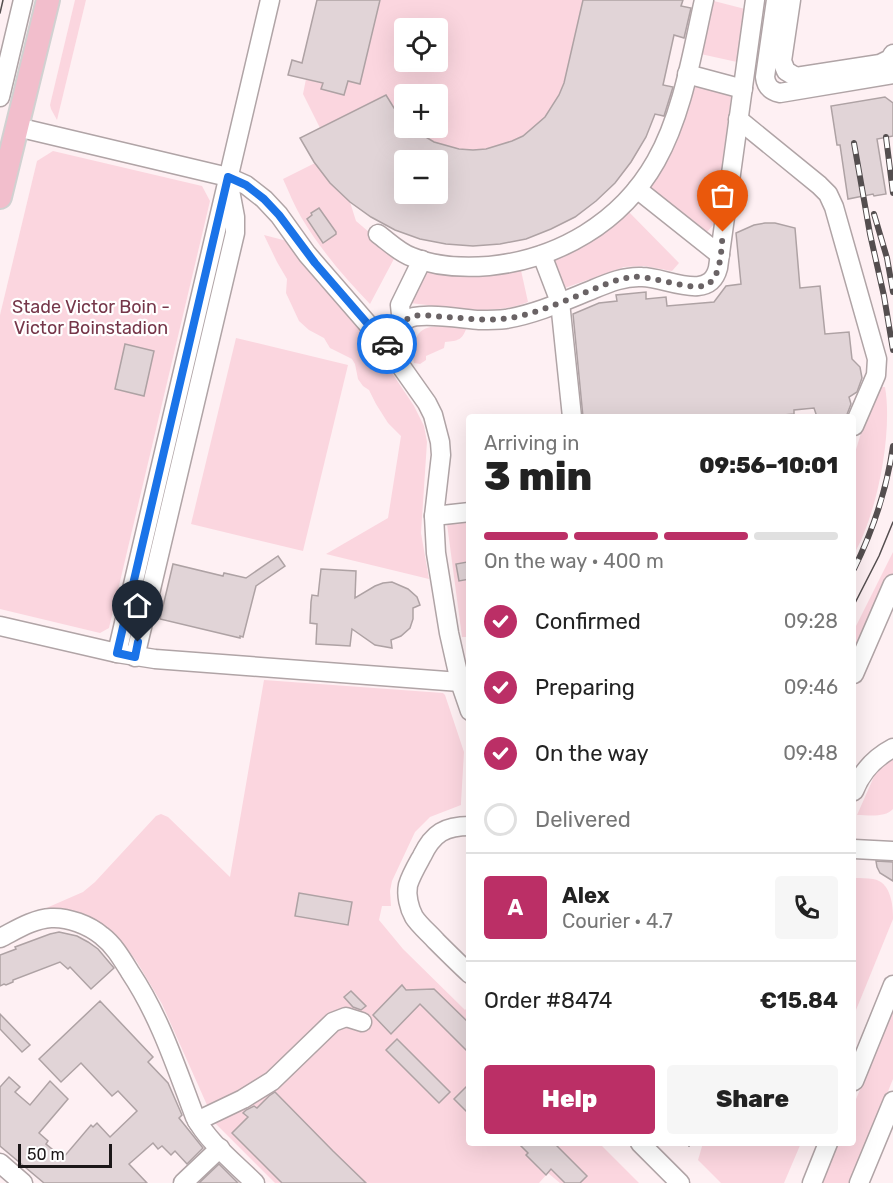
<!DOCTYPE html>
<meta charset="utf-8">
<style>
body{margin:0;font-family:Rubik,sans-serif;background:#f6f6f6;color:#222;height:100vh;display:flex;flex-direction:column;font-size:22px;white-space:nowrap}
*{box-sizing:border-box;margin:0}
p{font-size:20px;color:#767676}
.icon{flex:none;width:33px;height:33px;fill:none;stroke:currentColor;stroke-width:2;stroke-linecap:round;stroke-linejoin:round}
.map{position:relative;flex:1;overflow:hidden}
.details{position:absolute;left:466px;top:414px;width:390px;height:732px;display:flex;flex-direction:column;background:#fff;border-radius:6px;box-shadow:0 6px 24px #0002}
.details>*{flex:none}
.controls{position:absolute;left:394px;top:18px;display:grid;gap:12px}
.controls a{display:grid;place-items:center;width:54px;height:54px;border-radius:6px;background:#fff;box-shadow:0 6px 24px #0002;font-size:30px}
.scale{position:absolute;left:18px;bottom:15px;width:94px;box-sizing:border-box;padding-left:6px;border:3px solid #1b1718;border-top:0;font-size:16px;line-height:21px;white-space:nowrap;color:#1b1718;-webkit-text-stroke:4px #fff;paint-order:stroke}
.pin{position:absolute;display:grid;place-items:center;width:51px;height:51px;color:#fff;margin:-62px -26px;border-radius:50% 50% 50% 0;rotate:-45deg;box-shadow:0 0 6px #0007}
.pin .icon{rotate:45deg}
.courier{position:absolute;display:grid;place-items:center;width:60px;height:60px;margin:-30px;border:4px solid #1a73e8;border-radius:50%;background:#fff;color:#222;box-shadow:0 2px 8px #0007}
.overview em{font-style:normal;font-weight:800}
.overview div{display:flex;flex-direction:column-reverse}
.overview{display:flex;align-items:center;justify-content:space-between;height:102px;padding:0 18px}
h1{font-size:39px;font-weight:800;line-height:45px}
.bar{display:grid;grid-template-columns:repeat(4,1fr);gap:9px 6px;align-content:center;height:72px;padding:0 18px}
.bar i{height:8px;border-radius:4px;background:#e0e0e0}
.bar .active{background:#bb2f66}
.bar p{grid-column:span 4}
.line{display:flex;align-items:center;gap:15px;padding:0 18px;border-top:2px solid #e0e0e0}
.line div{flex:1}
.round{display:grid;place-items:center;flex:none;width:63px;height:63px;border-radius:6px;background:#f6f6f6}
ol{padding:0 18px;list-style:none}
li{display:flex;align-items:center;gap:18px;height:66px}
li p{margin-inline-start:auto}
li .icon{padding:6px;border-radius:50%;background:#bb2f66;color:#fff;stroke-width:4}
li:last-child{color:#767676}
li i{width:33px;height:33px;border:3px solid #e0e0e0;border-radius:50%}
.primary-button{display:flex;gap:12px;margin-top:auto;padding:12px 18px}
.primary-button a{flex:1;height:69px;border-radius:6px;background:#bb2f66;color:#fff;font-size:24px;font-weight:800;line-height:69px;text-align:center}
.primary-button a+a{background:#f6f6f6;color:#222}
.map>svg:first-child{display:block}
.green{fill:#fbd6df;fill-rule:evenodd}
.building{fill:#e1d4d7;stroke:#aea2a4;stroke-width:1.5;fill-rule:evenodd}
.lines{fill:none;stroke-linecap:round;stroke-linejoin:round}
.minor-casing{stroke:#b0a4a6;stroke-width:21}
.major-casing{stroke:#d1d1d1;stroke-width:26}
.minor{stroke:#fff;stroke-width:18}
.major{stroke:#f2becc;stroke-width:22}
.tram{stroke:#544e4f;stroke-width:1.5}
.rail-casing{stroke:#544e4f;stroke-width:6}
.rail{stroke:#fff;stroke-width:4;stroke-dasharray:11;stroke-linecap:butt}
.done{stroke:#6a6365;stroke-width:6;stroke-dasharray:0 10.8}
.route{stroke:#1a73e8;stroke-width:8}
.labels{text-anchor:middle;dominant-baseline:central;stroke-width:4.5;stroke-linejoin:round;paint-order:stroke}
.park-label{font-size:18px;fill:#76374a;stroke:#fff}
</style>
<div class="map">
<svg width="893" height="1183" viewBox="0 0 893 1183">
<rect width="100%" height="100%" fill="#fef0f3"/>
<g class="green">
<polygon points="75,0 86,0 57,120 51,109 50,105"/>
<path d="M 317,0 L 683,0 L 682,6 L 692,8 L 685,38 L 674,36 L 663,85 L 679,89 L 671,119 L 655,114 C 648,131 641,148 631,163 C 585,229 500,260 422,239 C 415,237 408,233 401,230 C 392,226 381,222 372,217 C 364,213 357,207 350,202 L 356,221 L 396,255 L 370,304 C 344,277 320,249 301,217 C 294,205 289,192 283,179 L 315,163 L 300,138 L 320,128 L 303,94 L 306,79 L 288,75 L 292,60 L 302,62 ZM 405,28 L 438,28 L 438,62 L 405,62 ZM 405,94 L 438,94 L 438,128 L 405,128 ZM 405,160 L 438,160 L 438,194 L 405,194 Z"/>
<polygon points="710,0 745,9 737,62 696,53"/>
<polygon points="690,79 732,91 714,224 706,233 645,185"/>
<polygon points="53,151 202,186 210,201 109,628 100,633 0,609 0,315 37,161"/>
<polygon points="625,208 679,263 672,271 644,266 624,267 562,289 550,257"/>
<polygon points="264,235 287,241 318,283 348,314 374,346 414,406 424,426 427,442 421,533 429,579 326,554 388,518 401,436 388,423 376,404 369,390 363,386 358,379 355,364 352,359 330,348 324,338 309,330 299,321 286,293 287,279 277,262"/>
<path d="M 520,266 L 528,302 C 491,317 447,307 410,303 L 428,267 Z"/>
<path d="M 467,326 C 463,340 458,341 445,342 L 444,348 L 426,356 L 426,360 L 420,364 L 414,363 C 412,351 413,332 427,328 C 436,325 456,327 467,326 Z"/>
<polygon points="236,338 348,365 303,551 191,524"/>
<path d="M 875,387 L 885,387 C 893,433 877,514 854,554 L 854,456 Z"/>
<polygon points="469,520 469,637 462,637 447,524"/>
<polygon points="893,552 893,575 854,659 854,630"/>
<polygon points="264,680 443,693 445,695 464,752 461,803 461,805 430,817 415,832 392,881 390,891 391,906 382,906 379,920 403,949 465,1010 469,1006 470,1143 599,1143 639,1183 560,1183 548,1173 539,1183 275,1183 215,1123 162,1004 137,962 126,947 112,932 97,921 80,914 53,909 44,909 83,892 95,882 156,816 161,814 168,817 230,877"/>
<path d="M 893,755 L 893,809 C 885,818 868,815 857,815 L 880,763 Z"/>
<path d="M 854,878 C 860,878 867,878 873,879 C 891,882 893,905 893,919 L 854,1015 Z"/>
<polygon points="893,1009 893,1079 851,1183 821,1183 838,1143 854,1143 854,1104"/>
<polygon points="703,1143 801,1143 784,1183 721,1183 698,1160"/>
</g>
<g class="building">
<polygon points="317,0 380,0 360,84 348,81 344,95 321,89 323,83 288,75 292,60 302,63"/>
<path d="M 583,0 L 683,0 L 681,6 L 691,8 L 684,38 L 674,35 L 663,85 L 673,87 L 664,116 L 655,114 L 646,137 L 631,162 L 615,183 L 596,201 L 575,217 L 551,229 L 526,239 L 500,244 L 473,246 L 446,244 L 420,239 L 395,230 L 371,217 L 350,202 L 330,183 L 314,162 L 300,138 L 386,95 L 394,108 L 405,122 L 405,128 L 411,128 L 434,142 L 459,149 L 473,150 L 486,149 L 512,141 L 523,136 L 545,117 L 559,95 L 564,83 ZM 405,160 L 438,160 L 438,194 L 405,194 Z"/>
<polygon points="885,97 893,103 893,136 877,139 886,194 874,196 873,194 848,199 840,145 837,145 831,106"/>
<polygon points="319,208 336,232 336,234 323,243 307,219 312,215 311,213"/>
<polygon points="765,223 775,223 795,228 800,288 820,286 825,334 849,332 852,359 860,367 862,378 857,392 849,397 851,404 846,417 817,417 814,408 794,410 794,414 761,417 583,417 573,314 599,303 617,301 616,295 646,292 646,299 666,297 667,306 714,302 726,286 741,284 736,233 754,225"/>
<polygon points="125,344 154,351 144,396 115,389"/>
<polygon points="278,556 285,566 256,586 243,637 240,636 240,638 160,619 173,564 223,576 224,573 246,578"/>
<polygon points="467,562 470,579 459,581 456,564"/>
<polygon points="321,569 356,571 355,598 375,586 383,583 392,582 408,589 417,597 420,605 413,608 413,619 410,628 401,636 391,640 392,648 375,645 352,629 350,646 316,644 317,624 310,623 311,602 312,595 318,596"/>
<polygon points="876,861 893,862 893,881 880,873 877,867"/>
<polygon points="299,893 352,902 348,925 295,916"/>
<polygon points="59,932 77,936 88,942 98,949 114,968 91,989 70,967 68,969 60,962 13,980 13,982 6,985 4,984 0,986 0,955 16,949 15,947 50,934"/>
<polygon points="402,985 406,990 434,989 470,1024 470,1054 420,1004 391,1034 373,1015"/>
<polygon points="351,991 366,1006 361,1010 353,1007 344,997"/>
<polygon points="100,1001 153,1057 148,1062 168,1083 182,1115 179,1118 203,1148 187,1164 175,1151 171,1155 162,1146 158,1149 153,1143 129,1164 147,1183 44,1183 0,1146 0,1087 9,1077 20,1087 15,1092 30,1105 50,1081 68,1099 39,1133 48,1141 46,1144 63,1158 91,1125 93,1127 97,1123 110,1137 137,1111 118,1091 112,1096 81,1063 61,1082 39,1059"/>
<polygon points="0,1014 30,1045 22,1052 0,1029"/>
<polygon points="397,1039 450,1092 439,1103 386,1050"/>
<polygon points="470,1083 470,1115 454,1099"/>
<polygon points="275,1092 333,1151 366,1183 282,1183 232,1133 248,1117 243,1113 246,1110 254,1106 257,1108 269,1096"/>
<polygon points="518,1143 554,1143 587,1176 580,1183 565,1183 551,1169 546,1175 526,1155 528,1153"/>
<polygon points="219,1164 238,1183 199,1183"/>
</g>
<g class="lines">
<defs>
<g id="minor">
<path d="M 776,0 L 765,77 C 766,86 771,91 780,93 L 893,74"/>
<polyline points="791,0 782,61 786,71 796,77 880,64 890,59 893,54"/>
<polyline points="687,74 743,89"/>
<polyline points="0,97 23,0"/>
<polyline points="738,119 819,185 828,194 834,207 877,359 876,375 854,426"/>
<polyline points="17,127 228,177 246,185 264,199 279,215 307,254 386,345 427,403 433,415 440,442 441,455 434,516 436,553 449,633 460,682 470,711"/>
<polyline points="637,189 720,255"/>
<path d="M 378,234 C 389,242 400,253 412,257 C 436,267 464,268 489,266 C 558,259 621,223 656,161 C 683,113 692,53 704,0"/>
<polyline points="542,255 560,302 572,417"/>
<polyline points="402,324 400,305 422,260"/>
<path d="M 386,345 C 392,337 398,326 406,320 C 418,311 463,319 479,320 C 488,320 497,320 506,319 C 535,314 562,302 589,291 C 606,284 623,276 642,277 C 666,277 709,303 718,268 L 755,0"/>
<polyline points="434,516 470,512"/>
<polyline points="0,626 117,653 155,659 460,682"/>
<polyline points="117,653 270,0"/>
<polyline points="135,657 235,233 235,217 229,185"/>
<polyline points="854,674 893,584"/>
<path d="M 854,791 C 862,771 874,758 893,748"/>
<path d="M 470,826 C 445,826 433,833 422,856 C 417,865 411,875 408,885 C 406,895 409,908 414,917 C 420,926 429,933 436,941 C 447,952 458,963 470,974"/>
<polyline points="854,849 893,851"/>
<path d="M 0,938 C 16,930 33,919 51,918 C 68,917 89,925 102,936 C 114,945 122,959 130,972 C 160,1017 176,1067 195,1117 C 208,1142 235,1163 255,1183"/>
<polyline points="854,1081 893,985"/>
<polyline points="197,1121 243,1099 272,1081 333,1022 346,1017 362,1022"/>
<polyline points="640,1143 680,1183"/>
<polyline points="0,1163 23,1183"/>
<polyline points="183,1183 220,1148"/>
<polyline points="812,1183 828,1143"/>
<polyline points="859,1183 893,1101"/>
</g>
<polyline id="major" points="0,197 48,0"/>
</defs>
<use href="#minor" class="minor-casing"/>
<use href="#major" class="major-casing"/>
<use href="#minor" class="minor"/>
<use href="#major" class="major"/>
<g class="tram">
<polyline points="0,13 3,0"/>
<polyline points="854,605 879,556 893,522"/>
<polyline points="689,1146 689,1143"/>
</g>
<defs>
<g id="rail">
<polyline points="886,137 893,193"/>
<polyline points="854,143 870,234 884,296 893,350"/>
<polyline points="874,214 887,258 893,292"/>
<path d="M 854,569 C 873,530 887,489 893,446"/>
</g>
</defs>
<use href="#rail" class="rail-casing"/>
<use href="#rail" class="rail"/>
</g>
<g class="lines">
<path class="done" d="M 387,344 C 394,335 401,321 411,317 C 422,313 437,317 448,317 C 472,319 496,322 520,316 C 544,310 567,300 589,291 C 603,285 617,279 632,277 C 653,275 695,293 708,284 C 722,275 721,247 723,232"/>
<polyline class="route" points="138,642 135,657 117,653 228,177 246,185 264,199 279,215 315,263 386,345 387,344"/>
</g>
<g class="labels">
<g class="park-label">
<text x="91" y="307">Stade Victor Boin -<tspan x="91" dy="21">Victor Boinstadion</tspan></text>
</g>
</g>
</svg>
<div class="controls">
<a><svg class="icon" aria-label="locate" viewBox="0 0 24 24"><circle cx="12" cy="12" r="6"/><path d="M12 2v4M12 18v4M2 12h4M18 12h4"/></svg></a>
<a>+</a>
<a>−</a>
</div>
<div class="scale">50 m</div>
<div class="pin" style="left:723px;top:232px;background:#ea580c"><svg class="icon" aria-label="bag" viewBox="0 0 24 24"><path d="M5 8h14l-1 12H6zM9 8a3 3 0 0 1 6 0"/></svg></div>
<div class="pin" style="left:138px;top:642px;background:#1f2937"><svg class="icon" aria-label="home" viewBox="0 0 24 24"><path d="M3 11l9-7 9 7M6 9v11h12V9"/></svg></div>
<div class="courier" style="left:387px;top:344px"><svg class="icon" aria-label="car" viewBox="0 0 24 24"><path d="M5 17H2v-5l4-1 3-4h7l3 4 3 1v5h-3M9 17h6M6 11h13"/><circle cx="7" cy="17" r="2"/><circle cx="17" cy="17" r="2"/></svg></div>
<section class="details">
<div class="overview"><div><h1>3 min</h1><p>Arriving in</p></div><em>09:56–10:01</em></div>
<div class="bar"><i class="active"></i><i class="active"></i><i class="active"></i><i></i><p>On the way · 400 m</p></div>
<ol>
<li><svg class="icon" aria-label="check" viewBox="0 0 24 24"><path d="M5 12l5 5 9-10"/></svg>Confirmed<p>09:28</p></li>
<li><svg class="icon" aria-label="check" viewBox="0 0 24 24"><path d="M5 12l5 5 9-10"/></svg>Preparing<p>09:46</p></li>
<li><svg class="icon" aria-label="check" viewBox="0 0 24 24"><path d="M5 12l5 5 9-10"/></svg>On the way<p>09:48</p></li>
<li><i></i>Delivered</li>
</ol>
<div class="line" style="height:108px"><b class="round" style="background:#bb2f66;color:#fff">A</b><div><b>Alex</b><p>Courier · 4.7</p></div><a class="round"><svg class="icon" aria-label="phone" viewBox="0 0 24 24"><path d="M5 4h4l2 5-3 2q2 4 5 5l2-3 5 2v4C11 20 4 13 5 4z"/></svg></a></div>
<div class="line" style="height:78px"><div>Order #8474</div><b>€15.84</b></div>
<div class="primary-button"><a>Help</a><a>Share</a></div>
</section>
</div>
